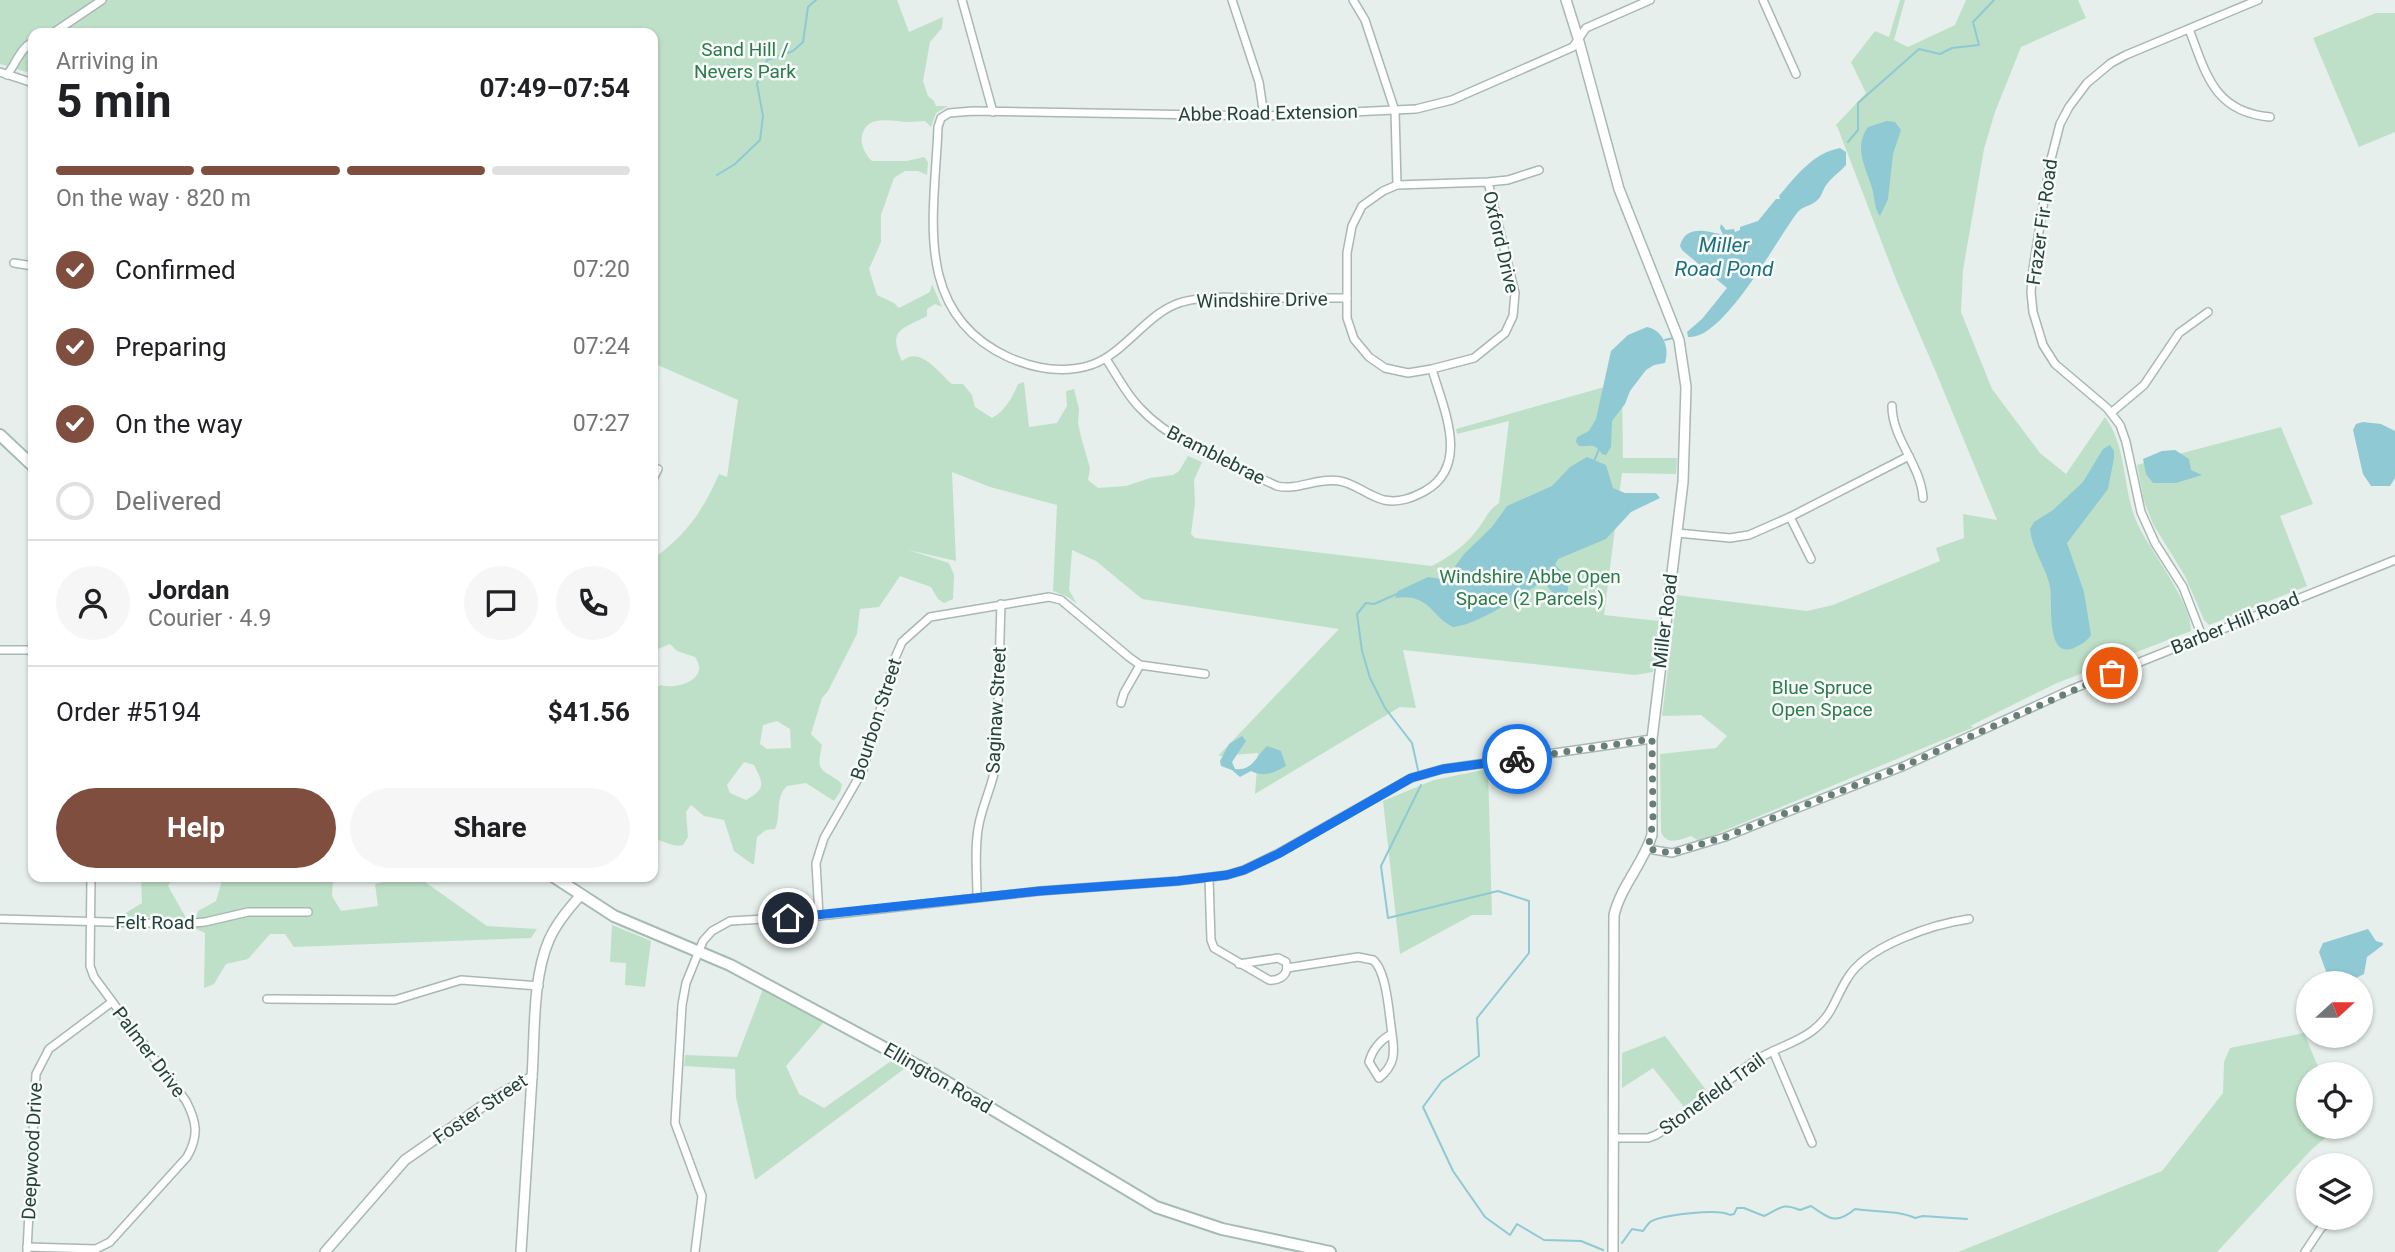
<!DOCTYPE html>
<meta charset="utf-8">
<style>
body{margin:0;font-family:Roboto,sans-serif;background:#f6f6f6;color:#202124;height:100vh;display:flex;flex-direction:column;font-size:26px;white-space:nowrap}
*{box-sizing:border-box;margin:0}
p{font-size:23px;color:#757577}
.icon{flex:none;width:38px;height:38px;fill:none;stroke:currentColor;stroke-width:2;stroke-linecap:round;stroke-linejoin:round}
.map{position:relative;flex:1;overflow:hidden}
.panel{position:absolute;left:28px;top:28px;width:630px;height:854px;display:flex;flex-direction:column;background:#fff;border-radius:14px;box-shadow:0 2px 5px #0004}
.panel>*{flex:none}
.needle{width:46px;rotate:69deg}
.fabs{position:absolute;left:2296px;top:971px;display:grid;gap:14px}
.fabs a{display:grid;place-items:center;width:77px;height:77px;border-radius:50%;background:#fff;box-shadow:0 2px 5px #0004;font-size:35px}
.pin{position:absolute;display:grid;place-items:center;width:60px;height:60px;color:#fff;margin:-30px;border:4px solid #fff;border-radius:50%;box-shadow:0 2px 7px #0007}
.courier{position:absolute;display:grid;place-items:center;width:70px;height:70px;margin:-35px;border:5px solid #1a73e8;border-radius:50%;background:#fff;color:#222;box-shadow:0 2px 9px #0007}
.headline em{font-style:normal;font-weight:700}
.headline div{display:flex;flex-direction:column-reverse}
.headline{display:flex;align-items:center;justify-content:space-between;height:119px;padding:0 28px}
h1{font-size:46px;font-weight:700;line-height:52px}
.bar{display:grid;grid-template-columns:repeat(4,1fr);gap:10px 7px;align-content:center;height:84px;padding:0 28px}
.bar i{height:9px;border-radius:5px;background:#e0e0e0}
.bar .active{background:#7f4e3f}
.bar p{grid-column:span 4}
.line{display:flex;align-items:center;gap:18px;padding:0 28px;border-top:2px solid #e0e0e0}
.line div{flex:1}
.round{display:grid;place-items:center;flex:none;width:74px;height:74px;border-radius:37px;background:#f6f6f6}
ol{padding:0 28px;list-style:none}
li{display:flex;align-items:center;gap:21px;height:77px}
li p{margin-inline-start:auto}
li .icon{padding:7px;border-radius:50%;background:#7f4e3f;color:#fff;stroke-width:4}
li:last-child{color:#757577}
li i{width:38px;height:38px;border:4px solid #e0e0e0;border-radius:50%}
.primary-button{display:flex;gap:14px;margin-top:auto;padding:14px 28px}
.primary-button a{flex:1;height:80px;border-radius:42px;background:#7f4e3f;color:#fff;font-size:28px;font-weight:700;line-height:80px;text-align:center}
.primary-button a+a{background:#f6f6f6;color:#202124}
.map>svg:first-child{display:block}
.green{fill:#bfe0c8;fill-rule:evenodd}
.water{fill:#8ec9d4}
.lines{fill:none;stroke-linecap:round;stroke-linejoin:round}
.stream{stroke:#8ec9d4;stroke-width:2}
.minor-casing{stroke:#a8b8b2;stroke-width:10}
.tertiary-casing{stroke:#a8b8b2;stroke-width:12}
.secondary-casing{stroke:#a4bbb3;stroke-width:14}
.minor{stroke:#fff;stroke-width:7}
.tertiary{stroke:#fff;stroke-width:9}
.secondary{stroke:#fff;stroke-width:10}
.done{stroke:#687f78;stroke-width:7;stroke-dasharray:0 12.6}
.route{stroke:#1a73e8;stroke-width:9}
.labels{text-anchor:middle;dominant-baseline:central;stroke-width:5;stroke-linejoin:round;paint-order:stroke}
.park-label{font-size:19px;fill:#2d7a4b;stroke:#f7fbf9}
.street-label{font-size:19px;fill:#24423a;stroke:#f7fbf9}
.water-label{font-size:21px;font-style:italic;fill:#1c6f80;stroke:#f7fbf9}
</style>
<div class="map">
<svg width="2395" height="1252" viewBox="0 0 2395 1252">
<rect width="100%" height="100%" fill="#e6efeb"/>
<g class="green">
<path d="M 0,0 L 897,0 L 909,32 L 943,17 L 942,28 L 930,42 L 923,81 L 928,96 L 934,101 L 936,106 L 948,106 L 936,113 L 931,127 L 925,121 C 920,121 914,122 909,122 C 892,122 867,113 862,136 C 860,145 866,155 872,161 L 907,161 L 924,157 L 928,162 L 927,175 L 918,171 L 905,171 L 894,178 L 881,215 L 881,242 L 869,269 L 877,295 L 894,303 L 899,308 L 930,292 L 932,284 L 942,307 L 935,304 L 927,309 L 927,316 C 903,329 887,329 902,361 C 920,345 939,373 952,384 L 963,384 L 972,395 L 975,407 L 992,418 C 1004,412 1013,397 1018,384 L 1024,382 L 1029,427 L 1057,423 L 1067,406 L 1066,391 L 1074,389 L 1079,409 L 1078,423 L 1081,437 L 1090,468 L 1088,480 L 1098,488 L 1126,486 L 1150,478 L 1173,475 L 1179,471 L 1188,456 L 1202,462 L 1194,480 L 1195,503 L 1191,534 L 1195,538 L 1432,566 C 1450,556 1465,546 1477,530 C 1486,519 1487,511 1499,503 L 1509,421 L 1457,434 L 1456,429 L 1622,382 L 1623,458 L 1677,458 L 1676,474 L 1622,473 L 1604,615 L 1659,621 L 1653,672 L 1635,675 L 1403,650 L 1416,708 L 1400,707 L 1255,794 L 1258,753 L 1218,756 L 1339,629 L 1142,599 L 1096,561 L 1072,550 L 1069,590 L 1077,604 L 1068,597 L 1053,591 L 1057,505 L 990,487 L 952,472 L 956,561 L 908,550 L 949,563 L 954,575 L 953,599 L 944,603 L 938,599 L 931,587 L 900,576 L 879,607 L 860,609 L 857,634 L 828,691 L 822,698 L 811,734 L 822,745 C 815,776 823,767 842,784 L 840,792 L 834,801 L 806,783 L 787,786 C 774,799 782,814 775,829 L 766,830 L 757,837 L 754,864 L 752,864 L 734,851 L 724,820 L 704,816 L 691,805 L 686,812 L 688,837 L 683,845 C 673,848 664,840 653,839 L 654,691 L 660,685 C 677,690 711,679 695,657 L 677,651 L 670,644 L 653,651 L 653,559 C 686,535 703,511 719,474 L 727,477 L 738,400 L 653,363 L 653,33 L 33,33 L 33,74 L 0,64 ZM 777,721 L 790,729 L 791,748 L 767,749 L 760,744 L 763,725 ZM 744,762 L 754,765 C 763,783 767,788 746,800 L 730,793 L 727,785 Z"/>
<path d="M 1900,0 L 1905,0 L 1894,40 L 1908,47 L 1955,25 L 1966,0 L 2078,0 L 2086,18 L 2021,47 L 1995,112 L 1984,149 L 1963,270 L 1961,312 L 1992,389 L 2040,453 L 2066,474 L 2105,417 C 2128,448 2122,491 2138,525 C 2151,552 2192,603 2191,631 L 2057,683 L 1970,726 L 1974,727 L 1699,841 L 1691,836 C 1679,840 1667,846 1661,832 L 1660,754 L 1716,748 L 1727,736 L 1701,715 L 1662,716 L 1677,595 L 1807,611 L 1833,605 L 1940,561 L 1936,548 L 1964,538 L 1963,514 L 1997,520 L 1935,370 L 1897,282 L 1837,126 L 1835,126 L 1866,93 L 1851,62 L 1875,31 L 1889,37 Z"/>
<polygon points="2376,13 2395,13 2395,132 2359,147 2313,38"/>
<polygon points="2281,427 2313,504 2280,516 2307,586 2209,625 2204,620 2185,576 2153,524 2144,501 2137,465"/>
<polygon points="1488,769 1492,915 1472,915 1400,954 1383,801 1434,780"/>
<polygon points="141,877 173,877 168,886 186,918 119,917 142,903"/>
<path d="M 223,877 L 243,877 L 257,882 C 276,875 314,872 333,881 L 332,896 L 341,911 L 378,906 L 375,884 L 394,880 L 395,877 L 418,877 L 487,926 L 537,929 L 531,938 L 294,947 L 285,934 L 270,934 L 248,959 L 226,964 L 214,984 L 204,988 L 205,933 L 194,928 L 198,911 L 216,901 Z"/>
<polygon points="612,925 651,941 645,987 625,985 626,963 610,962"/>
<polygon points="763,989 824,1022 786,1066 799,1094 824,1108 894,1059 908,1066 755,1180 736,1097 735,1069 684,1066 685,1055 737,1057"/>
<polygon points="2304,1033 2321,1074 2308,1074 2308,1127 2339,1127 2312,1149 2217,1252 1958,1252 2162,1171 2223,1093 2224,1062 2230,1048"/>
<polygon points="1665,1036 1706,1090 1684,1107 1653,1068 1622,1088 1622,1053"/>
</g>
<g class="water">
<path d="M 1887,121 L 1895,122 L 1901,130 L 1893,154 L 1888,199 L 1880,216 C 1874,208 1875,198 1872,188 C 1866,167 1853,148 1868,127 Z"/>
<path d="M 1840,148 L 1846,152 L 1846,165 C 1840,172 1832,177 1827,184 C 1822,190 1822,198 1815,202 C 1809,207 1802,206 1797,213 C 1777,239 1723,341 1688,337 L 1687,332 L 1702,319 L 1727,288 L 1682,250 L 1680,246 C 1685,224 1708,231 1723,235 L 1720,228 L 1721,224 L 1726,230 L 1734,229 L 1735,232 L 1740,230 L 1740,227 L 1758,221 L 1776,199 L 1780,199 L 1779,196 C 1796,176 1813,153 1840,148 Z"/>
<path d="M 1647,327 C 1663,330 1670,348 1665,363 L 1654,365 L 1646,370 L 1630,391 L 1625,404 L 1612,421 L 1611,447 L 1606,455 L 1602,454 C 1594,442 1591,447 1579,446 L 1576,442 L 1577,437 L 1589,431 L 1596,419 L 1611,351 L 1628,335 Z"/>
<polygon points="2363,422 2381,424 2395,431 2395,478 2390,486 2371,486 2363,474 2353,430 2356,424"/>
<path d="M 2110,445 L 2114,451 L 2114,458 L 2108,489 L 2067,543 L 2084,592 L 2091,635 C 2086,642 2082,644 2074,648 C 2045,660 2053,601 2050,587 C 2046,567 2032,550 2030,529 L 2034,522 L 2053,510 L 2083,482 L 2103,449 Z"/>
<polygon points="2175,450 2189,459 2191,470 2202,475 2176,483 2153,483 2146,474 2143,459 2162,451"/>
<path d="M 1587,457 L 1606,465 L 1613,488 L 1625,493 L 1656,493 L 1660,498 L 1631,512 L 1606,539 L 1558,559 L 1555,565 C 1563,571 1569,581 1568,591 C 1557,602 1550,590 1544,581 C 1521,595 1478,625 1453,627 C 1430,616 1430,593 1395,598 L 1398,591 L 1428,577 L 1441,579 L 1448,576 L 1464,554 L 1492,527 L 1507,506 L 1552,486 L 1570,467 Z"/>
<path d="M 1242,736 L 1246,741 L 1232,762 L 1235,769 C 1253,771 1256,756 1267,746 L 1281,751 L 1286,766 C 1275,772 1265,778 1251,771 L 1240,777 L 1232,770 L 1221,766 L 1220,761 L 1229,744 Z"/>
<polygon points="2368,929 2376,941 2383,943 2383,945 2367,957 2364,974 2346,983 2314,983 2327,974 2319,952 2323,943"/>
</g>
<g class="lines">
<g class="stream">
<polyline points="1848,142 1858,130 1858,103 1919,49 1940,54 1952,48 1979,45 1973,22 1994,0"/>
<polyline points="717,175 735,164 760,140 763,116 757,84 767,60 793,51 803,42 808,7 816,0"/>
<polyline points="1665,340 1673,338"/>
<polyline points="1594,461 1600,447"/>
<polyline points="1399,593 1374,604 1366,603 1357,614 1362,651 1370,678 1385,708 1412,743 1418,770"/>
<polyline points="1421,785 1381,866 1388,918 1498,891 1529,901 1529,953 1477,1018 1479,1056 1442,1081 1423,1107 1453,1171 1485,1217 1510,1235 1517,1224 1544,1240 1581,1241 1603,1250"/>
<path d="M 1622,1243 L 1632,1229 L 1643,1231 C 1645,1228 1647,1225 1650,1222 C 1661,1215 1719,1208 1730,1215 L 1734,1214 L 1737,1208 L 1744,1208 L 1764,1216 C 1781,1209 1780,1202 1800,1210 L 1811,1206 C 1830,1219 1836,1225 1855,1209 C 1875,1212 1897,1210 1915,1218 L 1923,1216 L 1967,1219"/>
</g>
<defs>
<g id="minor">
<polyline points="962,0 993,112"/>
<polyline points="1232,0 1259,82 1264,116"/>
<polyline points="1353,0 1365,20 1395,111 1397,185"/>
<polyline points="1763,0 1796,74"/>
<path d="M 2189,29 C 2206,74 2214,112 2270,117"/>
<polyline points="53,33 102,0"/>
<polyline points="0,72 33,83"/>
<path d="M 7,75 C 16,64 20,48 33,42"/>
<polyline points="1488,182 1515,293 1513,316 1505,333 1474,358 1432,369 1408,373 1385,368 1369,357 1354,339 1347,318 1347,253 1352,226 1362,206 1383,191 1397,185 1488,182 1508,180 1539,170"/>
<polyline points="14,263 33,266"/>
<path d="M 1347,298 C 1315,298 1283,298 1251,298 C 1228,297 1205,296 1182,302 C 1147,312 1125,354 1091,365 C 1063,374 1035,369 1008,357 C 911,312 935,213 938,127 L 941,118 L 949,113 L 973,111 L 1264,116 L 1416,109 L 1452,100 L 1573,47 L 1586,28 L 1650,0"/>
<path d="M 1106,359 C 1117,375 1126,394 1140,408 C 1173,444 1233,465 1277,486 C 1297,491 1318,477 1340,481 C 1356,484 1368,496 1384,500 C 1399,503 1412,498 1425,491 C 1471,465 1443,408 1432,369"/>
<path d="M 1892,406 C 1892,439 1921,465 1923,498"/>
<polyline points="2112,412 2144,385 2179,333 2208,312"/>
<polyline points="653,479 658,469"/>
<polyline points="1790,517 1811,559"/>
<polyline points="1677,533 1730,538 1749,535 1790,517 1909,456"/>
<polyline points="2202,636 2183,587 2155,543 2141,512 2126,442 2120,425 2107,408 2055,364 2043,345 2033,312 2031,292 2033,269 2050,163 2060,124 2069,107 2087,83 2111,63 2126,55 2258,0"/>
<polyline points="0,650 33,650"/>
<polyline points="1121,703 1124,693 1140,665"/>
<polyline points="1648,849 1672,853 1725,837 1904,766 2070,690 2395,560"/>
<path d="M 1209,878 L 1211,940 L 1214,948 L 1269,980 C 1277,981 1286,977 1287,968"/>
<path d="M 977,897 C 977,873 974,847 979,824 C 983,804 992,786 996,765 L 1001,604"/>
<polyline points="819,916 816,863 824,838 863,770 895,658 902,642 930,617 1049,597 1061,600 1129,657 1140,665 1205,674"/>
<polyline points="0,919 180,924 205,922 248,912 308,912"/>
<polyline points="1239,964 1278,958 1286,962 1287,968"/>
<path d="M 1287,968 L 1358,957 L 1373,960 C 1387,971 1389,1015 1392,1034 C 1395,1054 1395,1065 1379,1078 L 1369,1062 C 1372,1050 1381,1039 1392,1034"/>
<polyline points="267,999 395,1000 461,980 539,986"/>
<polyline points="1773,1051 1812,1143"/>
<path d="M 1615,1138 L 1648,1138 L 1656,1135 C 1691,1114 1721,1084 1755,1061 C 1772,1049 1795,1044 1812,1031 C 1833,1015 1834,1000 1847,979 C 1866,946 1933,924 1969,919"/>
<path d="M 27,1247 L 96,1249 L 110,1242 L 187,1157 C 199,1136 197,1122 186,1101 L 94,977 L 90,966 L 91,877"/>
<polyline points="27,1251 36,1074 49,1049 112,1002"/>
<polyline points="695,1252 702,1196 675,1123 682,1005 686,983 703,941 712,931 730,921 819,916 1040,891 1178,881 1227,875 1244,870 1277,854 1411,778 1443,769 1652,739"/>
<polyline points="2305,1252 2321,1228 2333,1218"/>
</g>
<g id="tertiary">
<path d="M 1566,0 L 1578,38 L 1619,189 L 1679,340 L 1686,387 L 1683,482 L 1652,739 L 1652,835 C 1643,864 1621,886 1614,915 L 1613,1252"/>
<path d="M 325,1252 L 405,1160 L 497,1096 L 532,1077 C 535,1035 532,979 549,940 C 556,924 569,908 581,895"/>
<polyline points="521,1252 532,1077"/>
</g>
<g id="secondary">
<polyline points="0,435 33,466"/>
<polyline points="554,877 614,916 730,965 935,1075 1156,1207 1222,1229 1330,1252"/>
</g>
</defs>
<use href="#minor" class="minor-casing"/>
<use href="#tertiary" class="tertiary-casing"/>
<use href="#secondary" class="secondary-casing"/>
<use href="#minor" class="minor"/>
<use href="#tertiary" class="tertiary"/>
<use href="#secondary" class="secondary"/>
</g>
<g class="lines">
<polyline class="done" points="1517,759 1652,739 1653,822 1648,849 1671,853 1725,837 1904,766 2112,673"/>
<polyline class="route" points="788,918 1040,891 1178,881 1227,875 1244,870 1278,854 1411,778 1443,769 1517,759"/>
</g>
<g class="labels">
<g class="park-label">
<text x="745" y="49">Sand Hill /<tspan x="745" dy="22">Nevers Park</tspan></text>
<text x="1530" y="576">Windshire Abbe Open<tspan x="1530" dy="22">Space (2 Parcels)</tspan></text>
<text x="1822" y="687">Blue Spruce<tspan x="1822" dy="22">Open Space</tspan></text>
</g>
<g class="street-label">
<text transform="translate(1268 113) rotate(-1)">Abbe Road Extension</text>
<text transform="translate(2042 222) rotate(-82)">Frazer Fir Road</text>
<text transform="translate(1501 242) rotate(77)">Oxford Drive</text>
<text transform="translate(1262 300) rotate(-1)">Windshire Drive</text>
<text transform="translate(1216 455) rotate(27)">Bramblebrae</text>
<text transform="translate(1665 621) rotate(-83)">Miller Road</text>
<text transform="translate(2235 623) rotate(-22)">Barber Hill Road</text>
<text transform="translate(996 710) rotate(-87)">Saginaw Street</text>
<text transform="translate(876 719) rotate(-72)">Bourbon Street</text>
<text x="155" y="922">Felt Road</text>
<text transform="translate(149 1052) rotate(53)">Palmer Drive</text>
<text transform="translate(938 1078) rotate(30)">Ellington Road</text>
<text transform="translate(1712 1094) rotate(-36)">Stonefield Trail</text>
<text transform="translate(480 1109) rotate(-34)">Foster Street</text>
<text transform="translate(32 1151) rotate(-87)">Deepwood Drive</text>
</g>
<g class="water-label">
<text x="1724" y="245">Miller<tspan x="1724" dy="24">Road Pond</tspan></text>
</g>
</g>
</svg>
<div class="fabs">
<a><svg class="needle" viewBox="-14 -14 28 28"><path d="M0-13l5 13h-10z" fill="#e53935"/><path d="M0 13l5-13h-10z" fill="#757577"/></svg></a>
<a><svg class="icon" aria-label="locate" viewBox="0 0 24 24"><circle cx="12" cy="12" r="6"/><path d="M12 2v4M12 18v4M2 12h4M18 12h4"/></svg></a>
<a><svg class="icon" aria-label="layers" viewBox="0 0 24 24"><path d="M12 4l9 5-9 5-9-5zM3 14l9 5 9-5"/></svg></a>
</div>
<div class="pin" style="left:2112px;top:673px;background:#ea580c"><svg class="icon" aria-label="bag" viewBox="0 0 24 24"><path d="M5 8h14l-1 12H6zM9 8a3 3 0 0 1 6 0"/></svg></div>
<div class="pin" style="left:788px;top:918px;background:#1f2937"><svg class="icon" aria-label="home" viewBox="0 0 24 24"><path d="M3 11l9-7 9 7M6 9v11h12V9"/></svg></div>
<div class="courier" style="left:1517px;top:759px"><svg class="icon" aria-label="bike" viewBox="0 0 24 24"><circle cx="6" cy="16" r="4"/><circle cx="18" cy="16" r="4"/><path d="M6 16l4-8h5l3 8M10 8l3 8H6M13 5h3"/></svg></div>
<section class="panel">
<div class="headline"><div><h1>5 min</h1><p>Arriving in</p></div><em>07:49–07:54</em></div>
<div class="bar"><i class="active"></i><i class="active"></i><i class="active"></i><i></i><p>On the way · 820 m</p></div>
<ol>
<li><svg class="icon" aria-label="check" viewBox="0 0 24 24"><path d="M5 12l5 5 9-10"/></svg>Confirmed<p>07:20</p></li>
<li><svg class="icon" aria-label="check" viewBox="0 0 24 24"><path d="M5 12l5 5 9-10"/></svg>Preparing<p>07:24</p></li>
<li><svg class="icon" aria-label="check" viewBox="0 0 24 24"><path d="M5 12l5 5 9-10"/></svg>On the way<p>07:27</p></li>
<li><i></i>Delivered</li>
</ol>
<div class="line" style="height:126px"><a class="round"><svg class="icon" aria-label="person" viewBox="0 0 24 24"><circle cx="12" cy="8" r="4"/><path d="M4 21q1-7 8-7t8 7"/></svg></a><div><b>Jordan</b><p>Courier · 4.9</p></div><a class="round"><svg class="icon" aria-label="chat" viewBox="0 0 24 24"><path d="M4 5h16v11H9l-5 4z"/></svg></a><a class="round"><svg class="icon" aria-label="phone" viewBox="0 0 24 24"><path d="M5 4h4l2 5-3 2q2 4 5 5l2-3 5 2v4C11 20 4 13 5 4z"/></svg></a></div>
<div class="line" style="height:91px"><div>Order #5194</div><b>$41.56</b></div>
<div class="primary-button"><a>Help</a><a>Share</a></div>
</section>
</div>
